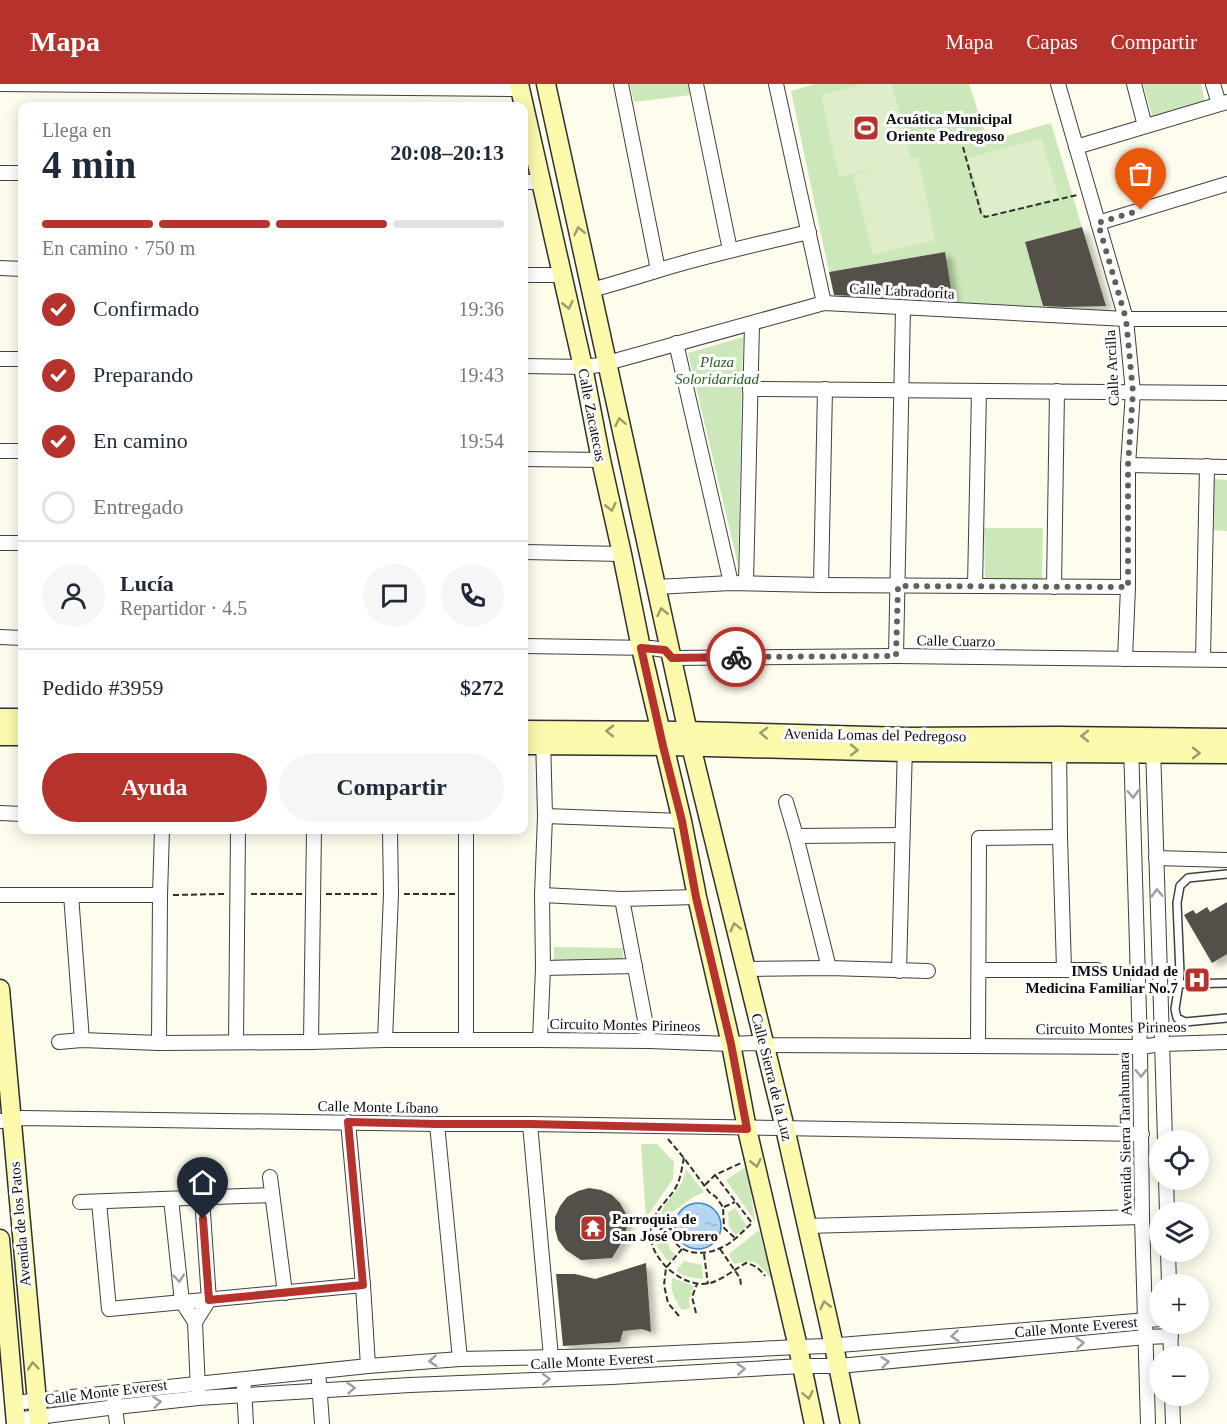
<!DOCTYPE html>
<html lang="es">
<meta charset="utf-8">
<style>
body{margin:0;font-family:"Times New Roman",serif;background:#f6f6f7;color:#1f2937;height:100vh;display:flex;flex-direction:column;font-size:22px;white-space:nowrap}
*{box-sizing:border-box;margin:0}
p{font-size:20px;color:#747a83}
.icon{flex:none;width:33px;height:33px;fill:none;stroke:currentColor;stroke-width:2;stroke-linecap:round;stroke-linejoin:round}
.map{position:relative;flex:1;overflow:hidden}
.side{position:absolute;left:18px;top:18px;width:510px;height:732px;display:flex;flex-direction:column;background:#fff;border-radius:12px;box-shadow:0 3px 15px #0003}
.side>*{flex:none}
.buttons{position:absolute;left:1149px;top:1046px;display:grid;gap:12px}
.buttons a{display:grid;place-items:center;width:60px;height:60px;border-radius:50%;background:#fff;box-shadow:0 3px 15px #0003;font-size:30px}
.pin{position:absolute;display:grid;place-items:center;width:51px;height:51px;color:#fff;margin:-62px -26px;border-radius:50% 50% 50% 0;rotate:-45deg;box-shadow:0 0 6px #0007}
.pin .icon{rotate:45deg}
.courier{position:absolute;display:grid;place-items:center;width:60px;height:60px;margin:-30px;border:4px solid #b6322c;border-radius:50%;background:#fff;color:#222;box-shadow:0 2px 8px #0007}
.summary em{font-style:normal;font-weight:800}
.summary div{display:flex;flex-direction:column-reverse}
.summary{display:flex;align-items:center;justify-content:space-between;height:102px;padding:0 24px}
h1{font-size:39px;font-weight:800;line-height:45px}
.bar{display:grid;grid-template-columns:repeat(4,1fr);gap:9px 6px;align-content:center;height:72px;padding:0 24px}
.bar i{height:8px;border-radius:4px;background:#e0e1e3}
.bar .current{background:#b6322c}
.bar p{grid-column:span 4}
.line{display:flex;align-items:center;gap:15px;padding:0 24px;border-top:2px solid #e0e1e3}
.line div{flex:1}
.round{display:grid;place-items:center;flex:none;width:63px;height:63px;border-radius:32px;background:#f6f6f7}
ol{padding:0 24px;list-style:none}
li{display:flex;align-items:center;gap:18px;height:66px}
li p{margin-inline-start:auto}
li .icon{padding:6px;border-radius:50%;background:#b6322c;color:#fff;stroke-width:4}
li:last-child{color:#747a83}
li i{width:33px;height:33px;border:3px solid #e0e1e3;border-radius:50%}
.primary-button{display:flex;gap:12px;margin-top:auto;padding:12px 24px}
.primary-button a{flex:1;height:69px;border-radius:36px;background:#b6322c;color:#fff;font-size:24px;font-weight:800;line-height:69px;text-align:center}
.primary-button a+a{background:#f6f6f7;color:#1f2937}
header{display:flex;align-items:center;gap:36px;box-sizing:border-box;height:84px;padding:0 30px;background:#b6322c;color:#fff}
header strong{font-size:28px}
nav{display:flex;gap:33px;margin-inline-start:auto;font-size:21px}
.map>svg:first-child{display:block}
.park{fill:#cce7b9}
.pitch{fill:#deeeca}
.water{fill:url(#water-ripples);stroke:#3f84c6;stroke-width:1.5}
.building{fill:#554f4a;filter:url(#shadow)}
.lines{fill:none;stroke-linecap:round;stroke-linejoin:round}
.lane-casing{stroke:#404040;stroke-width:10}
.street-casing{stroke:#404040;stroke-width:16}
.secondary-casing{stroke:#2f2f2f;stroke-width:21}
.path{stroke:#2f2f2f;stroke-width:2;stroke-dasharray:6 3;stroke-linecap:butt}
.lane{stroke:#fff;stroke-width:7}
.street{stroke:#fff;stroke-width:14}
.secondary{stroke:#fbf9ac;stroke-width:18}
.oneway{stroke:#9c9b6c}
.oneway2{stroke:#9e9e9e}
.done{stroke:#61615b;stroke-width:6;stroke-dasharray:0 10.8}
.route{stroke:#b6322c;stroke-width:8}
.labels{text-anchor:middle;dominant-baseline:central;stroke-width:6;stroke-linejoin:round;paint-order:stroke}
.poi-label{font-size:15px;font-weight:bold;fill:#0d0d0d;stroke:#fff;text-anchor:start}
.street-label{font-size:15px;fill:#0d0d0d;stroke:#fff}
.park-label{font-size:15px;font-style:italic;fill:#286120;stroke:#fff}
</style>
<header>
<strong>Mapa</strong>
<nav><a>Mapa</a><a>Capas</a><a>Compartir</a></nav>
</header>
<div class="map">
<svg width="1227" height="1340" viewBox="0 0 1227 1340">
<defs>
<pattern id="water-ripples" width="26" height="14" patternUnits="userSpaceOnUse" patternTransform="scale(1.5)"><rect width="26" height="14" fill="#b5d6f3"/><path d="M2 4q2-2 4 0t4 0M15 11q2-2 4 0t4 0" fill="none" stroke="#9ab6cf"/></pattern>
<filter id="shadow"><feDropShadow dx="6" dy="4" stdDeviation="3" flood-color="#0004"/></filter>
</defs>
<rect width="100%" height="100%" fill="#fefced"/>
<g class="park">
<polygon points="630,0 689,0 691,11 634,18"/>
<polygon points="815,0 969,0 988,57 1051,39 1082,143 1025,158 1043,223 953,220 944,168 829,188 791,7"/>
<polygon points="1143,0 1201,0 1206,22 1154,38"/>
<polygon points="743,253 738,481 688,269"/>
<polygon points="1214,395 1227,396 1227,447 1214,446"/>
<polygon points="984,444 1043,444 1042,497 985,497"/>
<polygon points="554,863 623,864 623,878 554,878"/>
<polygon points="641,1060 657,1060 674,1078 673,1095 646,1134"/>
<polygon points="747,1082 755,1137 726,1096"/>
<polygon points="686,1085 704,1108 695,1112 671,1129 667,1144 656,1144 664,1122 682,1099"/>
<polygon points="735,1124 747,1142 736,1151 729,1143 728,1128"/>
<path d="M 759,1146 L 772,1196 C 757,1178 758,1174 734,1180 L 729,1170 Z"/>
<polygon points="666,1152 670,1165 675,1171 669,1178 658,1164 656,1153"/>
<path d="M 684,1177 L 702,1181 L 703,1195 C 693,1194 685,1193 676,1187 Z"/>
<path d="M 672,1194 L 694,1202 L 689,1215 L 690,1224 L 682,1226 C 674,1215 670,1208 672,1194 Z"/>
</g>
<g class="pitch">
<polygon points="862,0 892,0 911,75 918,74 935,156 873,171 853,91 881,83 839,93 821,11"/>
<polygon points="1041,54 1059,113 985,133 968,74"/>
</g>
<circle class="water" cx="698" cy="1142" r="23"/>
<g class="building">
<polygon points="1082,143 1106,222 1065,223 1043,222 1025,158"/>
<polygon points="945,168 953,217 834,211 829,188"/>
<polygon points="1227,818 1227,870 1212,879 1184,831 1193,826 1196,830 1207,823 1210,828"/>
<polygon points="589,1104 601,1106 612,1111 620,1119 626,1130 627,1141 625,1153 612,1174 581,1176 566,1166 558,1156 555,1145 555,1133 560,1122 567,1113 578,1107"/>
<polygon points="646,1179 651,1248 642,1245 623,1247 620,1258 563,1262 556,1190 575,1190 595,1195"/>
</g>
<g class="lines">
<defs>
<g id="lane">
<polyline points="1227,790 1188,794 1180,802 1177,819 1180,889 1179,900 1175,925 1177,934 1185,938 1227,934"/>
<polyline points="1179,900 1227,899"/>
</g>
<g id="street">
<polyline points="0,0 521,5"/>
<polyline points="621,0 658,186"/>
<polyline points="696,0 730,166"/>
<polyline points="776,0 824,219"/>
<polyline points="1058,0 1126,235 1133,308 1128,381 1128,503 1125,575"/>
<polyline points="1134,0 1145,42"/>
<polyline points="1213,0 1219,20"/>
<polyline points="1076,63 1227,18"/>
<polyline points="0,89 22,89"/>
<polyline points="524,98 541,98"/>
<polyline points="1098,139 1227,100"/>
<polyline points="0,184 22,185"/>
<polyline points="524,191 561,191"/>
<path d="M 591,206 C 614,200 636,193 659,186 C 708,171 758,160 809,148"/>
<polyline points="676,259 731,499"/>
<polyline points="0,275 22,275"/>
<polyline points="524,282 583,283 600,281 824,219 1126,235 1227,235"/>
<polyline points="750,305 1227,309"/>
<polyline points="0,367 22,367"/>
<polyline points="524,375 601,376"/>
<polyline points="1128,381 1227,383"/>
<polyline points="0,459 22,459"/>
<polyline points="524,468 622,470"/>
<polyline points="746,499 752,240"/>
<polyline points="821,501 825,305"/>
<polyline points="975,502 979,307"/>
<polyline points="656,503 731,499 821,501 1128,503"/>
<polyline points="1054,503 1057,307"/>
<polyline points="0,553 22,554"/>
<polyline points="524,562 651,564 665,566 672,574 896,572 1227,576"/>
<polyline points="896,572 903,224"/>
<polyline points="1203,575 1207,382"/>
<polyline points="1059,660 1060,753 1064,885"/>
<polyline points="1131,660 1140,963 1142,1133 1148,1340"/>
<polyline points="1153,662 1165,1056"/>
<polyline points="786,718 796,752 829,884"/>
<polyline points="0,729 22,730"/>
<polyline points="545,732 682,737"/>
<polyline points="796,752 902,751"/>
<polyline points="1156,774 1227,776"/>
<polyline points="0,811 160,811"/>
<polyline points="71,811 82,956"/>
<polyline points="542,811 622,815 697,813"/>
<polyline points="622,815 649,957"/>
<polyline points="543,884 635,882"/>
<polyline points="746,885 829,884 928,887"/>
<polyline points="980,886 1097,886"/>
<polyline points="899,887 905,661"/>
<polyline points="385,956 391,810 390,746"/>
<polyline points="466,956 466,746"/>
<polyline points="540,956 543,884 542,811 545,732 543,652"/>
<polyline points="59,958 82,956 159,959 311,958 385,956 540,956 649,957 731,960 754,959 764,961 1140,963 1162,960 1227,958"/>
<polyline points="236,958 238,746"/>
<polyline points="311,958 314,746"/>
<polyline points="159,959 160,811 162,746"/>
<polyline points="978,961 979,754 1060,753"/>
<polyline points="0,1037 22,1034 437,1040 530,1040 1142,1050"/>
<polyline points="348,1038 363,1201 368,1282"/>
<polyline points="437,1040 460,1275"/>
<polyline points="530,1040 551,1273"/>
<polyline points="270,1093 285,1209"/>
<polyline points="1166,1095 1167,1128"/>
<polyline points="171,1115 182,1218 195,1238 198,1306"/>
<polyline points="80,1118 272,1111"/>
<polyline points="99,1118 109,1225 363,1201"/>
<polyline points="806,1142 1142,1133"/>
<polyline points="1168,1167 1169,1200"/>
<polyline points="195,1238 209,1216 202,1114"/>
<polyline points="1170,1239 1171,1272"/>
<polyline points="319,1297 322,1340"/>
<polyline points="244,1304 246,1340"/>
<polyline points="1172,1311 1173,1340"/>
<polyline points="114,1314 117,1340"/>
<polyline points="14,1319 368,1282 460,1275 611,1272 798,1263 827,1262 1160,1235"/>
<polyline points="15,1336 116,1323 198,1314 410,1301 612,1293 802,1282 839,1282 1146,1253 1171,1252"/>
</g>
<g id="secondary">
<polyline points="519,0 583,283 601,376 622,470 641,564 682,737 697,813 731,960 747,1045 798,1263 814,1340"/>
<polyline points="546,0 691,662 785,1044 834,1262 850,1340"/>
<polyline points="0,634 22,634"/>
<polyline points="524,646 687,647 905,653 1059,652 1227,654"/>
<polyline points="0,652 22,652"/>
<polyline points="524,661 670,662 904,668 1227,670"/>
<polyline points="0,905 39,1340"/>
<polyline points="0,1155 16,1340"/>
</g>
</defs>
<use href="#lane" class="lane-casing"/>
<use href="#street" class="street-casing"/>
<use href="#secondary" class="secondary-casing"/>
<g class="path">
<polyline points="963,63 981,129 985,133 1077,111"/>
<polyline points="251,810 302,810"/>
<polyline points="326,810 380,810"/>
<polyline points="404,810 455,810"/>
<polyline points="173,811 224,810"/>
<polyline points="668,1055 684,1074 709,1108 716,1113 723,1123 724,1144 735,1154"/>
<path d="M 684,1074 C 682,1082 681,1093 677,1101 C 670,1116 655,1123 651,1144 C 645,1171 682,1206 710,1199 C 722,1196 735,1185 746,1179 C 755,1181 760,1185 765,1192"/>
<polyline points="705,1101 715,1091 741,1079"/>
<polyline points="724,1123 735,1118"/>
<path d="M 650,1145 L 671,1145 C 672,1149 673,1154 675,1158 C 684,1171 705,1171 718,1165 C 731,1161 742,1148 752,1139 L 715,1091"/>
<polyline points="720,1165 740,1194 741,1201"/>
<polyline points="704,1170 708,1200"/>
<polyline points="696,1229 692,1213 697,1200"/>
<polyline points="679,1232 668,1219 664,1201 666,1184 682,1165"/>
</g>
<use href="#lane" class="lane"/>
<use href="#street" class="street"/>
<use href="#secondary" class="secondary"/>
</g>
<defs><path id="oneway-chevron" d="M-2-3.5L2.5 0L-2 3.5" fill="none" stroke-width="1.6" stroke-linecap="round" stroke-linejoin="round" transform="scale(1.5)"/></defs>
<g class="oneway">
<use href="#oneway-chevron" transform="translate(579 147) rotate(-103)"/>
<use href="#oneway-chevron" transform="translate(568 221) rotate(77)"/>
<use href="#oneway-chevron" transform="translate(620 338) rotate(-102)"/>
<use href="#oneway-chevron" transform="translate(611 423) rotate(77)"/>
<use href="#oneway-chevron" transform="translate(662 528) rotate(-103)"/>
<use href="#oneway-chevron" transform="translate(610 647) rotate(-179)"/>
<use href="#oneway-chevron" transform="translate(764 649) rotate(-178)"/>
<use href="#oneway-chevron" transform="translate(1085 652) rotate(-180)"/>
<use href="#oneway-chevron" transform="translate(854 666) rotate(1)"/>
<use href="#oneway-chevron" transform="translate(1196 669) rotate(1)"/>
<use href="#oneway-chevron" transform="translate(735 843) rotate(-104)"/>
<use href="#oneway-chevron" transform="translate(756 1079) rotate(77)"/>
<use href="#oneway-chevron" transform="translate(825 1221) rotate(-103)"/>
<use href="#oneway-chevron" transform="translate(33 1282) rotate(-95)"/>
<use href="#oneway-chevron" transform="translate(808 1311) rotate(78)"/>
</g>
<g class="oneway2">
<use href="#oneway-chevron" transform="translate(1133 710) rotate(88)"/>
<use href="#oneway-chevron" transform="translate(1157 809) rotate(-92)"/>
<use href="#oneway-chevron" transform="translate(1141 989) rotate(89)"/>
<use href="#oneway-chevron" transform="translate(179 1194) rotate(84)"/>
<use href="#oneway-chevron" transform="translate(955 1252) rotate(175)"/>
<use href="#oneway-chevron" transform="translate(1080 1259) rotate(-5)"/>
<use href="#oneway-chevron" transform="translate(433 1277) rotate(176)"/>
<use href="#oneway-chevron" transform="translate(885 1278) rotate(-5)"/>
<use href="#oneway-chevron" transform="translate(741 1285) rotate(-3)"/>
<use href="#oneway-chevron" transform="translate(546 1295) rotate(-2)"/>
<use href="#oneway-chevron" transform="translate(351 1304) rotate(-4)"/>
<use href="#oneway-chevron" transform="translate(157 1318) rotate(-6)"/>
</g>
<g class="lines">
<polyline class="done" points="736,573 896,572 898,502 1128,503 1128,381 1133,308 1126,235 1098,139 1141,126"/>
<polyline class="route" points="203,1135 209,1216 363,1201 348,1038 437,1040 530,1040 747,1045 731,960 696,813 682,737 663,662 641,564 665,566 672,574 736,573"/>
</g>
<defs>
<symbol id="stadium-square" viewBox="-11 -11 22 22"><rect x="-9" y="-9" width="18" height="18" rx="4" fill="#b6322c" stroke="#fff"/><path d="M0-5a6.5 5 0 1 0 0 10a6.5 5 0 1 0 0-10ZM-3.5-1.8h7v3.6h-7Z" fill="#fff"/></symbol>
<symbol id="hospital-square" viewBox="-11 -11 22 22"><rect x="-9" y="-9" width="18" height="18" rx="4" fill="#b6322c" stroke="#fff"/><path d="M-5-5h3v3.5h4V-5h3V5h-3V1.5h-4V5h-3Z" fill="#fff"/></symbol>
<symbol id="temple-square" viewBox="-11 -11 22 22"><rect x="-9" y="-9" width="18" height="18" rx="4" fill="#b6322c" stroke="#fff"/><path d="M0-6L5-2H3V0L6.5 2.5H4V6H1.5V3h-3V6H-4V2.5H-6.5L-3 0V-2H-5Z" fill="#fff"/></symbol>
</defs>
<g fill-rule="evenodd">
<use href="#stadium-square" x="851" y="29" width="30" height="30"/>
<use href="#hospital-square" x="1182" y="881" width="30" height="30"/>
<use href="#temple-square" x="578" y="1129" width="30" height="30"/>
</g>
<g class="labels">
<g class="poi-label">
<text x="886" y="35">Acuática Municipal<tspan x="886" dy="17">Oriente Pedregoso</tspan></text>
<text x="1178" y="887" text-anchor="end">IMSS Unidad de<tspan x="1178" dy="17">Medicina Familiar No.7</tspan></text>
<text x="612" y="1135">Parroquia de<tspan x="612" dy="17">San José Obrero</tspan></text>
</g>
<g class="street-label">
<text transform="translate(902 207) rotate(3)">Calle Labradorita</text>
<text transform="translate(1112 284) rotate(-93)">Calle Arcilla</text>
<text transform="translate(592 331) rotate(79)">Calle Zacatecas</text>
<text transform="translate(956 557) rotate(1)">Calle Cuarzo</text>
<text transform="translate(875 651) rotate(1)">Avenida Lomas del Pedregoso</text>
<text transform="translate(625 941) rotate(1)">Circuito Montes Pirineos</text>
<text transform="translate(1111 944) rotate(-1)">Circuito Montes Pirineos</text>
<text transform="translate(772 993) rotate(76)">Calle Sierra de la Luz</text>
<text transform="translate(378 1023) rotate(1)">Calle Monte Líbano</text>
<text transform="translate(1125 1050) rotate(-91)">Avenida Sierra Tarahumara</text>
<text transform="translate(20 1140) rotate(-95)">Avenida de los Patos</text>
<text transform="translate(1076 1243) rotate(-5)">Calle Monte Everest</text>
<text transform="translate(592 1277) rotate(-3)">Calle Monte Everest</text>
<text transform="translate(106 1308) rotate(-7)">Calle Monte Everest</text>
</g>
<g class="park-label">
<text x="717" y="278">Plaza<tspan x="717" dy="17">Soloridaridad</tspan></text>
</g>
</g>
</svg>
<div class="buttons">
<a><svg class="icon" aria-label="locate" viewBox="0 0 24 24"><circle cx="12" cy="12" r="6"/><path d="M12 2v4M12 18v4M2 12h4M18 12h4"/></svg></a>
<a><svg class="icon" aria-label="layers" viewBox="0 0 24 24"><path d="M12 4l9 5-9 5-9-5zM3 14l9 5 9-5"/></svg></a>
<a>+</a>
<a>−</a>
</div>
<div class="pin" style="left:1141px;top:126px;background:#ea580c"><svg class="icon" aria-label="bag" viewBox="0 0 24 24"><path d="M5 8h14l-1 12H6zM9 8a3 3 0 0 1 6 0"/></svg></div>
<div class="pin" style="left:203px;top:1135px;background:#1f2937"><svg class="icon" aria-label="home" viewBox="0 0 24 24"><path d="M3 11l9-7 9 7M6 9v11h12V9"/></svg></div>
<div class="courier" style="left:736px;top:573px"><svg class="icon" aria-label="bike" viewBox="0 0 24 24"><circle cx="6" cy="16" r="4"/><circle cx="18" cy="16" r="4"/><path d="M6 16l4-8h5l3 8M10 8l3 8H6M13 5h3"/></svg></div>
<section class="side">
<div class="summary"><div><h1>4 min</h1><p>Llega en</p></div><em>20:08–20:13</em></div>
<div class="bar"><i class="current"></i><i class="current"></i><i class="current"></i><i></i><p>En camino · 750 m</p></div>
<ol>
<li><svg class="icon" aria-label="check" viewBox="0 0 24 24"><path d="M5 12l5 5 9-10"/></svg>Confirmado<p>19:36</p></li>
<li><svg class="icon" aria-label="check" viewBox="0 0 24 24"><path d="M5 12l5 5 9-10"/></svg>Preparando<p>19:43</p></li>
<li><svg class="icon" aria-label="check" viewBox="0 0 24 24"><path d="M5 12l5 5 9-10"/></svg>En camino<p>19:54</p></li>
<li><i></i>Entregado</li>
</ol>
<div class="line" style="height:108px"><a class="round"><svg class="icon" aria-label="person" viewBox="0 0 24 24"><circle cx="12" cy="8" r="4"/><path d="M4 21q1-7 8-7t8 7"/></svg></a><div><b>Lucía</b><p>Repartidor · 4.5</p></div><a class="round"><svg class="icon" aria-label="chat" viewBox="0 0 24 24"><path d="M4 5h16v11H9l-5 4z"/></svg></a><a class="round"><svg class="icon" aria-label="phone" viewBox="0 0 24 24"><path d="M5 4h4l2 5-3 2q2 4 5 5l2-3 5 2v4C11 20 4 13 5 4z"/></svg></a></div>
<div class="line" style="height:78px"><div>Pedido #3959</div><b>$272</b></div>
<div class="primary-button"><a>Ayuda</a><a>Compartir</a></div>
</section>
</div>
